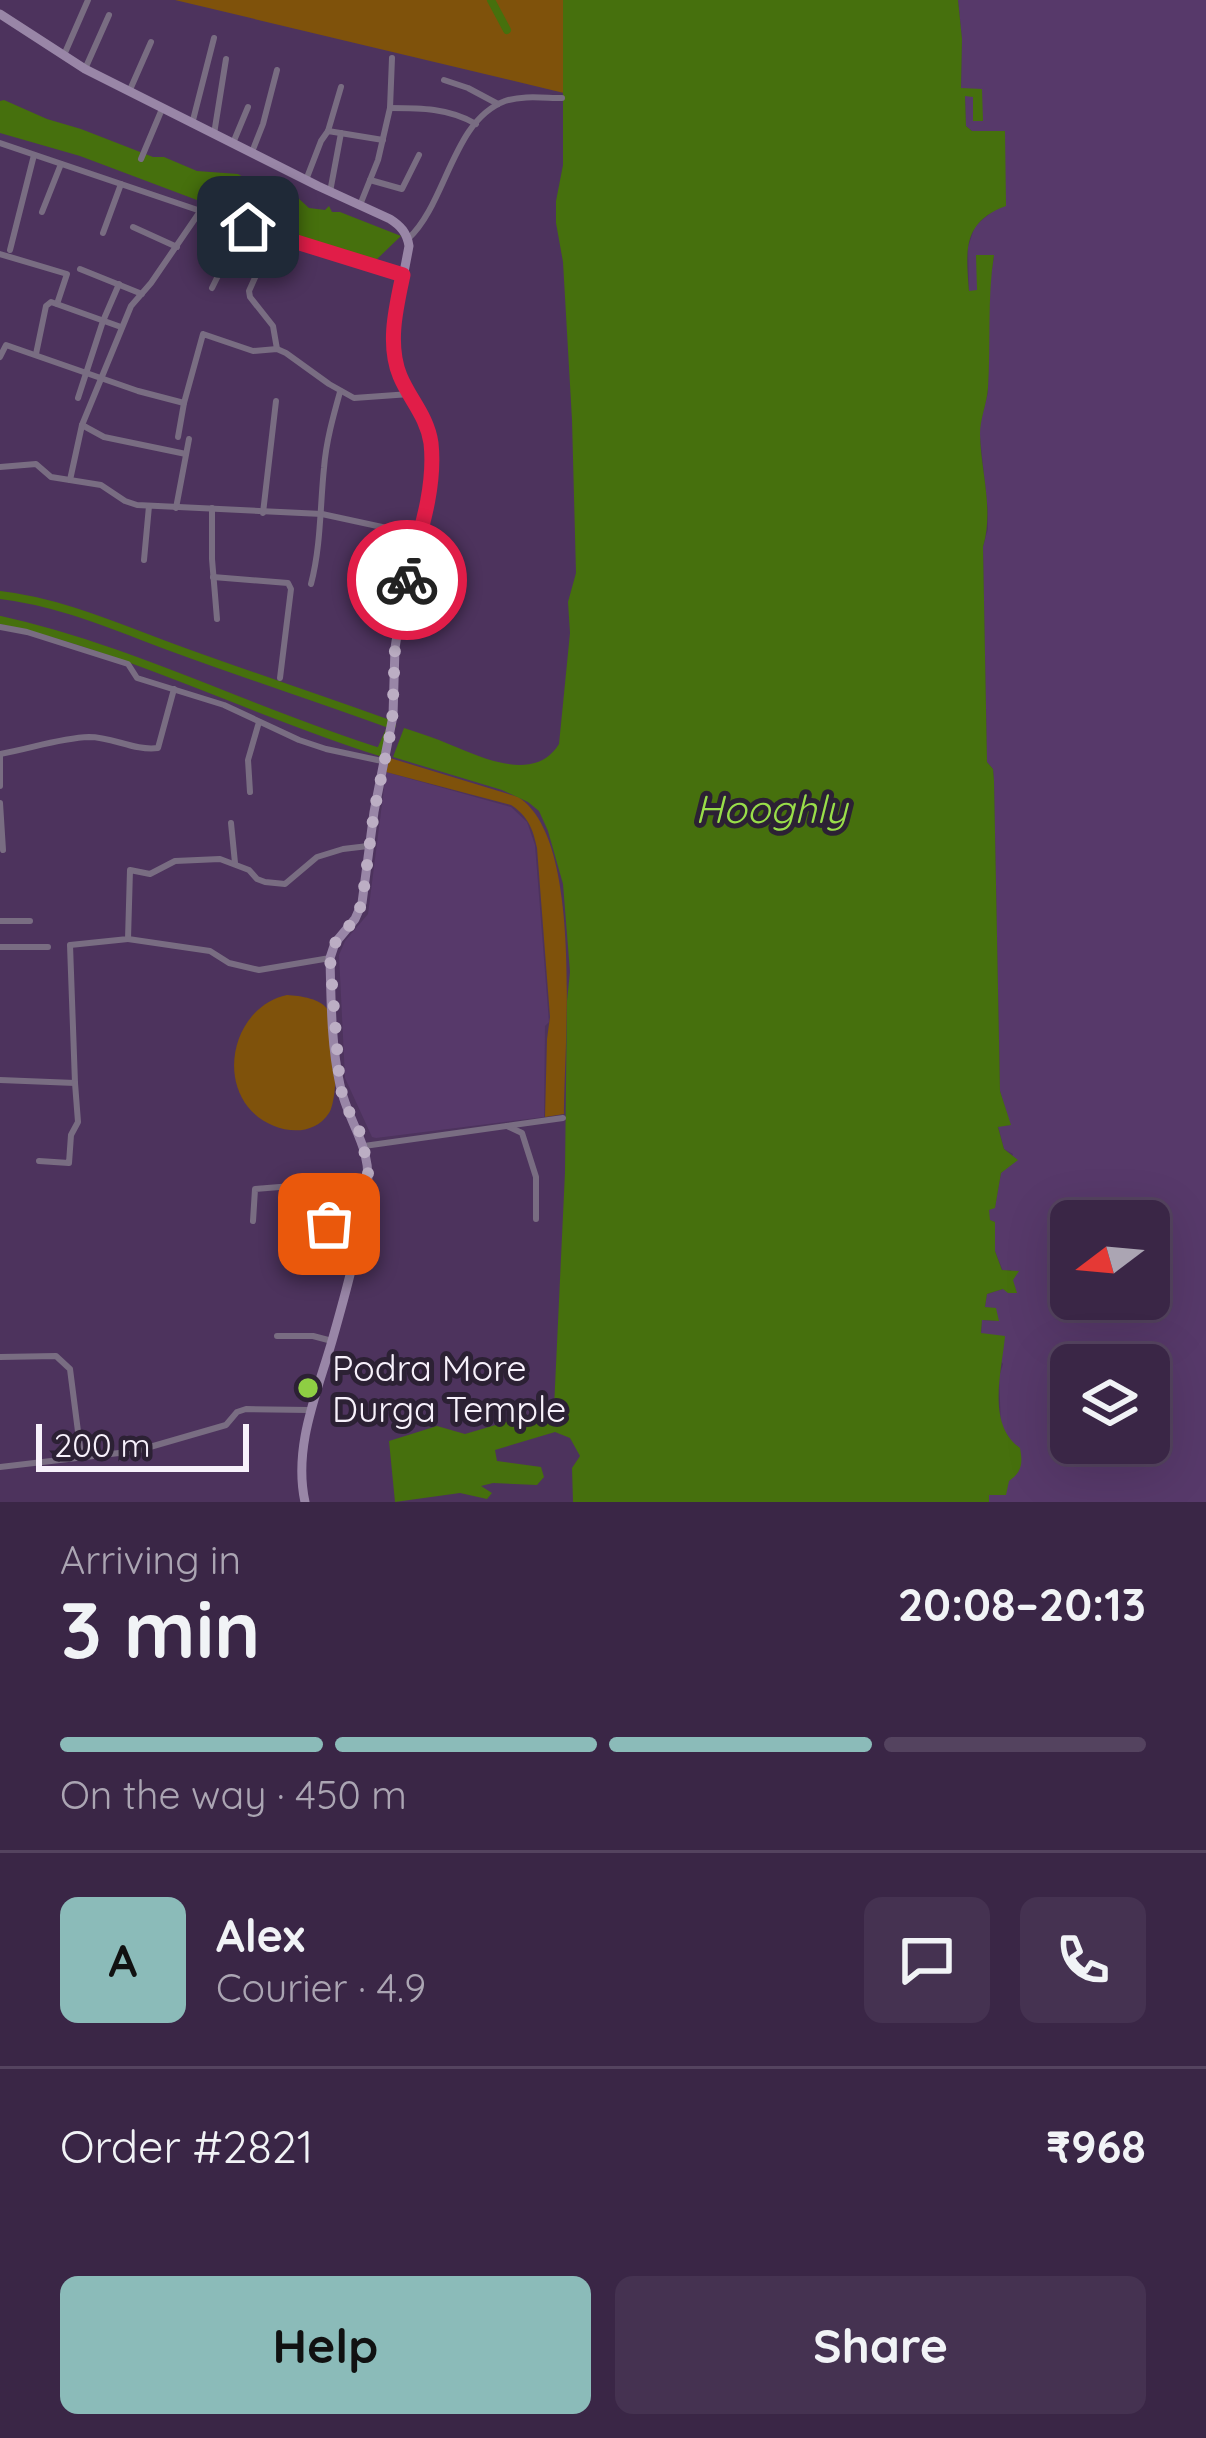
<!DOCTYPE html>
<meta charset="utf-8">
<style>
body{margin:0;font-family:Quicksand,sans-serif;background:#453251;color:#f1f3f6;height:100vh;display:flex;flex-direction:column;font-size:45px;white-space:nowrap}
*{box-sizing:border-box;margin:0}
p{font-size:39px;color:#aba5b3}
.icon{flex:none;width:66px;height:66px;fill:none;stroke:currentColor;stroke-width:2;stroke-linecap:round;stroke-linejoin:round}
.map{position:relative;height:1502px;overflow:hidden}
.sheet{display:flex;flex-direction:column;background:#3a2646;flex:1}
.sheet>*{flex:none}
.needle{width:78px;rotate:254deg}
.buttons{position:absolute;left:1050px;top:1200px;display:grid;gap:24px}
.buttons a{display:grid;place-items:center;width:120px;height:120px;border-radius:18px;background:#3a2646;box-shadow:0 12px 48px #0002,0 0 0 3px #54435f;font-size:60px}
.scale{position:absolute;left:36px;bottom:30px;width:213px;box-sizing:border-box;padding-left:12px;border:6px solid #f7f1fb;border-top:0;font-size:33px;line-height:42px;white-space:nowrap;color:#f7f1fb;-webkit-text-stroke:9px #2c2134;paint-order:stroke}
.pin{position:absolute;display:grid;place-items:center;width:102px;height:102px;color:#fff;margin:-51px;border-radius:24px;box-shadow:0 6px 18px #0006}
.courier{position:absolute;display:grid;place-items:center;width:120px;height:120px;margin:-60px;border:9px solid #e11d48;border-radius:50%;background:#fff;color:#222;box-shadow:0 3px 15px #0007}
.summary em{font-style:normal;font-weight:800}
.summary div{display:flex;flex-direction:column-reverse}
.summary{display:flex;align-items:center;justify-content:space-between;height:204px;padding:0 60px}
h1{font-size:78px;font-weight:800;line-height:90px}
.bar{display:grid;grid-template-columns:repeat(4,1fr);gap:18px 12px;align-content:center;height:144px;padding:0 60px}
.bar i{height:15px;border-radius:9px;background:#54435f}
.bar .selected{background:#8bbbb9}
.bar p{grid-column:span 4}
.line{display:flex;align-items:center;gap:30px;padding:0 60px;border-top:3px solid #54435f}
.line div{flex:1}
.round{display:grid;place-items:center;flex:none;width:126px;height:126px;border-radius:18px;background:#453251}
.action{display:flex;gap:24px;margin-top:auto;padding:24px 60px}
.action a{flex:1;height:138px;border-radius:18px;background:#8bbbb9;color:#111;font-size:48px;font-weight:800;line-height:138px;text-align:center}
.action a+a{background:#453251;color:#f1f3f6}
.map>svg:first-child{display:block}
.built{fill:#57396a;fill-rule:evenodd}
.green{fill:#7f520b}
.water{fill:#46700d}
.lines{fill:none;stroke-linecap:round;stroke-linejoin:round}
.canal{stroke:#46700d;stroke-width:8}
.street{stroke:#796d82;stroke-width:6}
.secondary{stroke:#9986a7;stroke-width:9}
.done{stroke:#bcaec4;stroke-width:12;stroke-dasharray:0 21.6}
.route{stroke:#e11d48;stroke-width:15}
.poi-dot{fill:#8ece43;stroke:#2c2134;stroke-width:4.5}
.labels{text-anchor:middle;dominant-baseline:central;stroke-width:10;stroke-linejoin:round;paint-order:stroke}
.poi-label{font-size:36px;fill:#f7f1fb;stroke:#2c2134;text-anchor:start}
.water-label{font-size:39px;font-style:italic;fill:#99de49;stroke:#2c2134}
</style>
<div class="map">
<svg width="1206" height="1502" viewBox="0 0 1206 1502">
<rect width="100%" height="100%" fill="#4d335d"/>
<g class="built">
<path d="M 958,0 L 1206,0 L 1206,1502 L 989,1502 L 988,1495 L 1009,1440 L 1001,1426 L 999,1377 L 1003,1364 L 981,1334 L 982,1320 L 998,1321 L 985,1307 L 987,1294 L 1003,1289 L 1013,1283 L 1013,1280 L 1011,1270 L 1003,1271 L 995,1251 L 995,1222 L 989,1220 L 989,1209 L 995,1207 L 1001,1173 L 1010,1164 L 1013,1154 L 1004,1149 L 998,1126 L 1010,1125 L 1000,1091 L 994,781 L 993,769 L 987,762 L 983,547 L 988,529 L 988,511 L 979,428 L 988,393 L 989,288 L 994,256 L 977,291 L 969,291 L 968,247 L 975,226 L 993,211 L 1005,132 L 972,131 L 966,126 L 965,96 L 973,96 L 981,89 L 961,89 L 962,39 ZM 1071,1221 L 1149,1221 L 1149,1299 L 1071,1299 ZM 1071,1365 L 1149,1365 L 1149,1443 L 1071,1443 Z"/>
<polygon points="386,772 511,807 527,822 535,845 549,1022 545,1026 544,1117 376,1138 372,1137 345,1078 339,955 345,941 368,914"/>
</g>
<g class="green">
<polygon points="175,0 563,0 564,93"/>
<path d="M 390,758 L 518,797 C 584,838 564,1042 564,1114 L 545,1117 L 547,1039 L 550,1017 L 537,848 C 533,829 528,816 511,805 L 386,772 Z"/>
<path d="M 287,995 C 300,996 322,998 329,1012 C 337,1028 339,1097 329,1113 C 310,1142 267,1131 248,1107 C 218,1069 239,1005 287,995 Z"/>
</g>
<g class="water">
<path d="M 563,0 L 958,0 L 962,39 L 961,88 L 982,89 L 983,121 L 973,121 L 973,97 L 965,96 L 966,126 L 972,131 L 1005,131 L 1006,206 C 962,222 966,251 969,291 L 977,290 L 976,255 L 994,255 C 987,299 991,343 988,388 C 987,403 980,419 980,434 C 981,473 994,509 983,547 L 987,762 L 993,769 L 994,781 L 1000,1091 L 1011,1125 L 998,1127 L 1004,1149 L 1018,1160 L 1001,1173 L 995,1208 L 989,1210 L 990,1220 L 995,1222 L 995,1251 L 1002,1270 L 1019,1271 L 1013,1280 L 1017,1293 L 1008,1293 L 1003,1289 L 987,1294 L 985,1307 L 996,1308 L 999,1321 L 982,1320 L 981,1333 L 1005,1336 C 1002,1371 986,1424 1020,1448 C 1023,1463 1022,1472 1009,1481 L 1006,1495 L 989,1495 L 989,1502 L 573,1502 L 572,1468 L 580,1456 L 570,1438 L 555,1432 L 495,1450 L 497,1461 L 541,1467 L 544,1477 L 537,1485 L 493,1483 L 481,1486 L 492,1493 L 487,1499 L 460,1493 L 395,1502 L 389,1441 L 437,1426 L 465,1434 L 554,1408 L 565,1172 L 567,1001 L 570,972 L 563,884 L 548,831 L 539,811 L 528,802 L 502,790 L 393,757 L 404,728 C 419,733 435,738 451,745 C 483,758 535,783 559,744 L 570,633 L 568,602 L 576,573 L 572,420 L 563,262 L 556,223 L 556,201 L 563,165 Z"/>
<polygon points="4,100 47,119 81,129 153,157 164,157 197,171 238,174 278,197 298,198 309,208 325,210 329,206 332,212 340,212 401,236 376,260 263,225 80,156 0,133 0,101"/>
</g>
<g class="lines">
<g class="canal">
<polyline points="491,0 507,30"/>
<path d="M 0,595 C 62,602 121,629 179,650 C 250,676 321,699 392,725 L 380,752 C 252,712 132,649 0,620"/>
</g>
<g class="street">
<polyline points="64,55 88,0"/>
<polyline points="85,69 109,15"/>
<polyline points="444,80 468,88 498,104"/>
<polyline points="129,92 151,42"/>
<path d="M 390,108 C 420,108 449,108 476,124"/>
<polyline points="192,124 214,38"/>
<polyline points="328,131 341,87"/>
<polyline points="214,134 226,59"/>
<polyline points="0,143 248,227 403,275"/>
<polyline points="233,143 248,107"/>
<polyline points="252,152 263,124 277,70"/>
<polyline points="141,159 162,109"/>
<polyline points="306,180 321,141 328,131 383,140"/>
<polyline points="370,180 402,189 419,155"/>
<polyline points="330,192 341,133"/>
<polyline points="360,205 378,160 390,108 392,58"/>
<polyline points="42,212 61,164"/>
<polyline points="133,227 177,247"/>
<polyline points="103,233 121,184"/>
<polyline points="274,235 249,291 250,297 273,326 277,349"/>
<path d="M 408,239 C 447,203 452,121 505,101 C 523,95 544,98 562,98"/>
<polyline points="10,250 34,155"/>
<polyline points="0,254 67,274 57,304"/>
<polyline points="80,269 142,294"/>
<polyline points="212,288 243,225"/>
<polyline points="36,354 46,306 51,302 121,327"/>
<polyline points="0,357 6,345 138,391 184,403"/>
<polyline points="78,398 103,321 119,284"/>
<polyline points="82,425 104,437 186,454"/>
<polyline points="178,437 184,403 203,334 253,351 277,349 286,353 329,384 354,398 410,394"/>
<polyline points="0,467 36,464 51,477 101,485 125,501 137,505 322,514 419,535"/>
<polyline points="70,480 82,425 131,306 151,283 201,210"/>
<polyline points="176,508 189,439"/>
<polyline points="212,508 212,559 217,619"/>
<polyline points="263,513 276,401"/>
<polyline points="144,560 149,506"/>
<polyline points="213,577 288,583 291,589 280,678"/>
<path d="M 311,584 C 321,546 320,506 324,468 C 326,442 333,417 340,392"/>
<polyline points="0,627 27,632 128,664 137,678 224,705 299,740 326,749 382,761"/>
<path d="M 0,754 C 29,749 60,738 89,737 C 113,737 134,751 158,748 L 174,689"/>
<polyline points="0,786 0,754"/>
<polyline points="250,792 248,760 259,722"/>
<polyline points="0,803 3,850"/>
<polyline points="231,823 235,863"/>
<polyline points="0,921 30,921"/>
<polyline points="128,939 210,951 229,963 259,970 330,958"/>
<polyline points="0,947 48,947"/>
<polyline points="0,1080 75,1083 70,945 128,939 130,870 150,874 175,861 220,859 249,870 257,879 265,882 285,884 317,857 343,849 368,846"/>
<polyline points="507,1126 522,1133 536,1177 536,1219"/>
<polyline points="364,1146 563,1118"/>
<polyline points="39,1161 69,1163 71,1135 78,1122 75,1083"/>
<polyline points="288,1220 361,1227"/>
<polyline points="253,1221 255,1189 292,1186 298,1221"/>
<polyline points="277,1336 313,1336 332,1341"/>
<polyline points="0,1357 56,1356 70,1369 81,1455"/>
<polyline points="0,1467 136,1451 226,1425 237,1412 246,1409 309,1410"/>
</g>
<path class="secondary" d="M 0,14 L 85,69 L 318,186 L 390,219 C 401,226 407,233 409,246 L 395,319 L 394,350 L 401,378 L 426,423 L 431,444 L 431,485 L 402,604 L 395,648 L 393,716 L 374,812 L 362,903 L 355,919 L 335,943 L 330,958 C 331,999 331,1045 340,1085 C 348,1124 373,1146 367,1190 C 360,1241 346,1292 332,1341 C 317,1393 293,1447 305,1502"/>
</g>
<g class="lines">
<polyline class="done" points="329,1224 361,1227 368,1187 368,1166 359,1130 345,1104 340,1086 330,958 335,943 355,919 362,903 374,812 392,725 395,648 407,580"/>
<path class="route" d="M 248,227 L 403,275 C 396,308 387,344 400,376 C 410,400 427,416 431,443 C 436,489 419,536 407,580"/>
</g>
<circle class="poi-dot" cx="308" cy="1388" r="12"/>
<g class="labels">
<g class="poi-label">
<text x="332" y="1367">Podra More<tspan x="332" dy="41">Durga Temple</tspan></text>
</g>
<g class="water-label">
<text x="771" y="808">Hooghly</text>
</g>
</g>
</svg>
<div class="buttons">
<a><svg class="needle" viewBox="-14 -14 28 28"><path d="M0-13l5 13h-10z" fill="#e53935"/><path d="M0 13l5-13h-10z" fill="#aba5b3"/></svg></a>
<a><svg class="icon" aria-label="layers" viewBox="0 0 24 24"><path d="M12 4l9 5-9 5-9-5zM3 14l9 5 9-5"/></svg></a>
</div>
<div class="scale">200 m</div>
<div class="pin" style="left:329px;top:1224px;background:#ea580c"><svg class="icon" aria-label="bag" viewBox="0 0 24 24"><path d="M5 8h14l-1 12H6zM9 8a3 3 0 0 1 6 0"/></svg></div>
<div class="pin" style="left:248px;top:227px;background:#1f2937"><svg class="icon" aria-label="home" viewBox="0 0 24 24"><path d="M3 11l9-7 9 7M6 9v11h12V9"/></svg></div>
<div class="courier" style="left:407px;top:580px"><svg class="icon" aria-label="bike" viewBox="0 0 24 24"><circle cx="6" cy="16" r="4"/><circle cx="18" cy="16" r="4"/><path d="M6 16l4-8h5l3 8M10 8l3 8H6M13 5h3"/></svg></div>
</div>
<section class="sheet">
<div class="summary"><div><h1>3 min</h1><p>Arriving in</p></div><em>20:08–20:13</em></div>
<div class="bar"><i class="selected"></i><i class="selected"></i><i class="selected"></i><i></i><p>On the way · 450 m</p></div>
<div class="line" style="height:216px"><b class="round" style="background:#8bbbb9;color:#111">A</b><div><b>Alex</b><p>Courier · 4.9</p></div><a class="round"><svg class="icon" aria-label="chat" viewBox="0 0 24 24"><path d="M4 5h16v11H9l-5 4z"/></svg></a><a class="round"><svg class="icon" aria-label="phone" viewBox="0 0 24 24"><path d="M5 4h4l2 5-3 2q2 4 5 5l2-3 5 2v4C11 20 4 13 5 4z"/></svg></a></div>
<div class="line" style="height:156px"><div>Order #2821</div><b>₹968</b></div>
<div class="action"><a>Help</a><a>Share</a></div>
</section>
